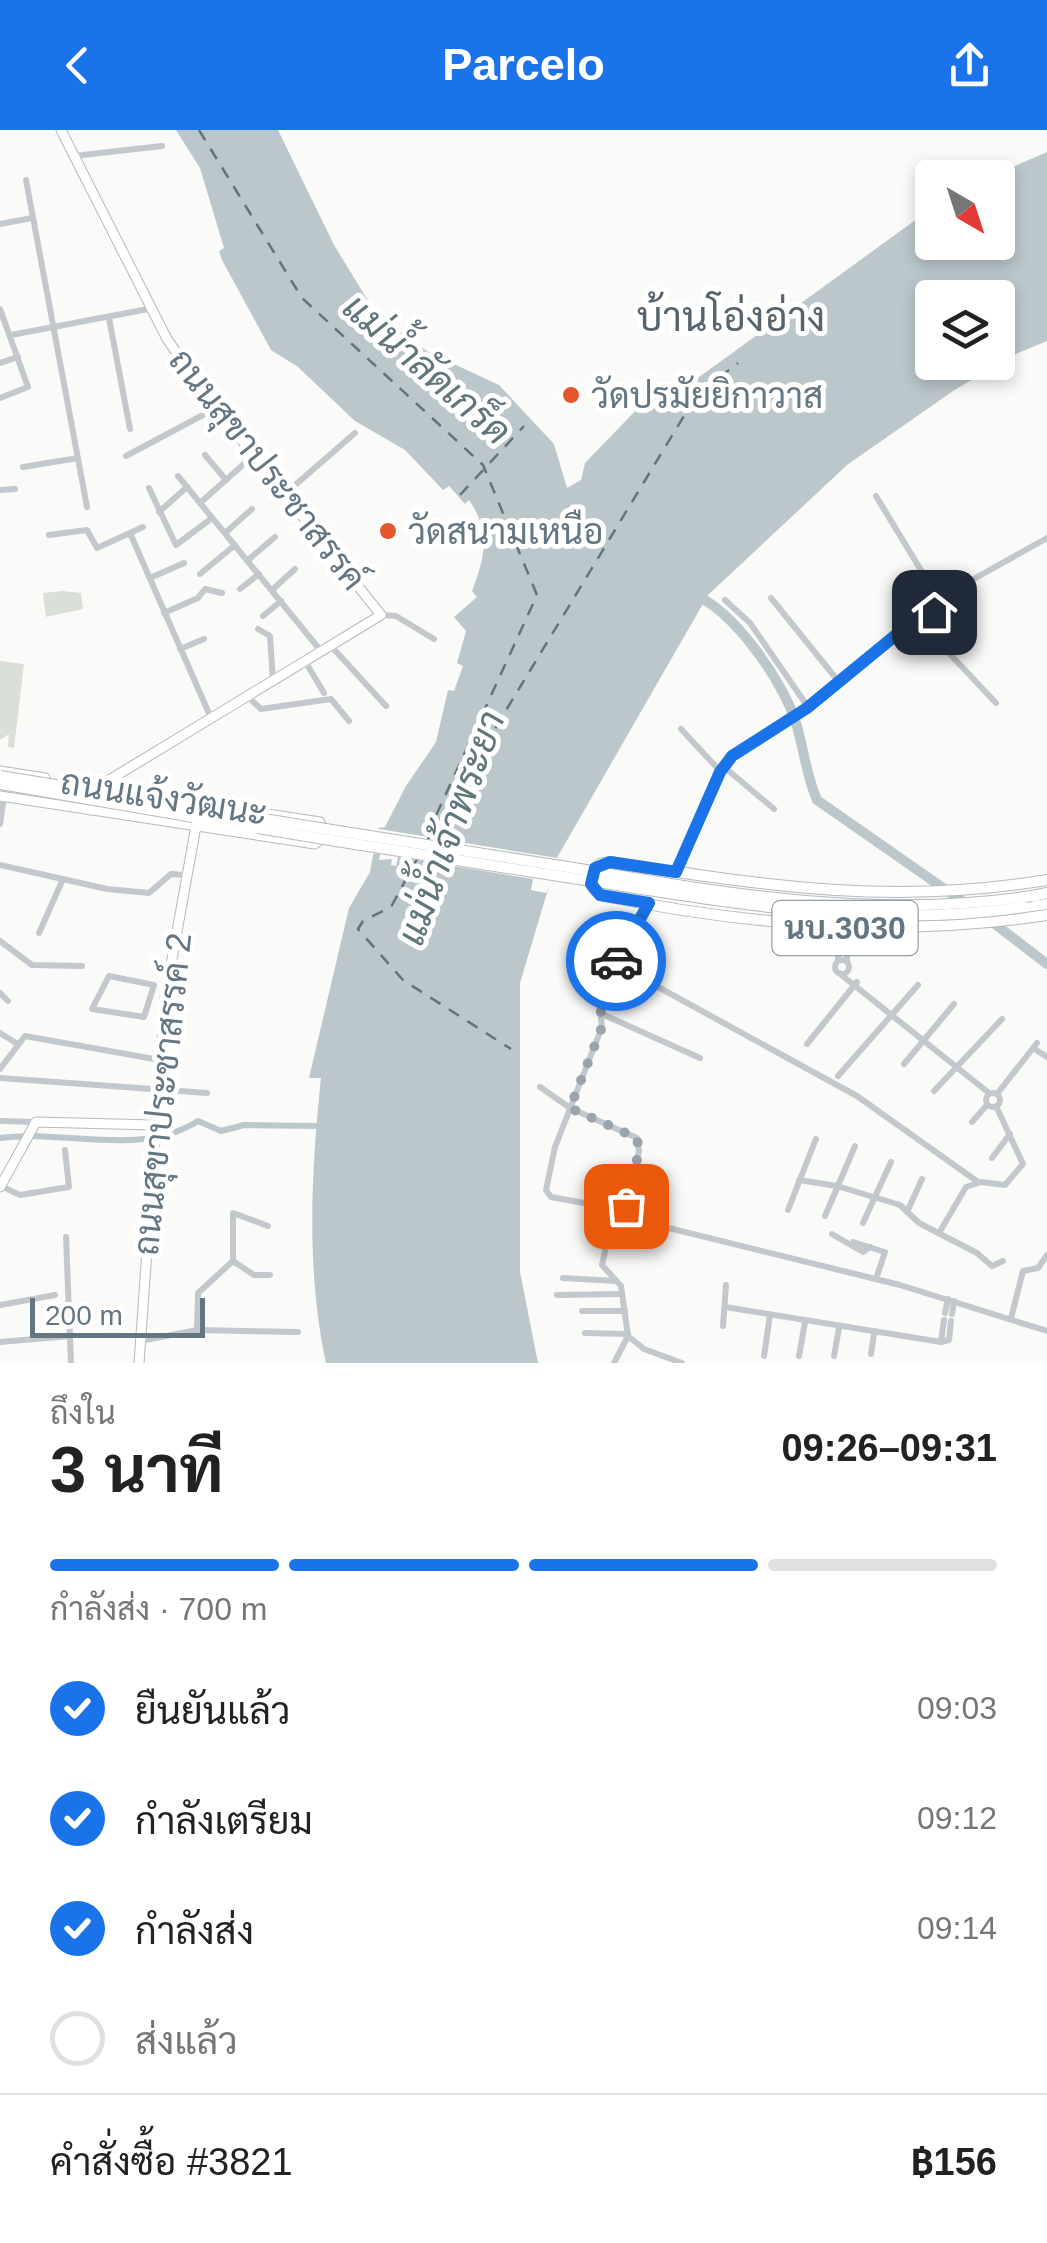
<!DOCTYPE html>
<html lang="th">
<meta charset="utf-8">
<style>
body{margin:0;font-family:Arial,Sarabun,sans-serif;background:#f2f2f2;color:#222;height:100vh;display:flex;flex-direction:column;font-size:38px;white-space:nowrap}
*{box-sizing:border-box;margin:0}
p{font-size:32px;color:#767676}
.icon{flex:none;width:55px;height:55px;fill:none;stroke:currentColor;stroke-width:2;stroke-linecap:round;stroke-linejoin:round}
.map{position:relative;height:1233px;overflow:hidden}
.sheet{display:flex;flex-direction:column;background:#fff;flex:1}
.sheet>*{flex:none}
.needle{width:65px;rotate:141deg}
.fabs{position:absolute;left:915px;top:30px;display:grid;gap:20px}
.fabs a{display:grid;place-items:center;width:100px;height:100px;border-radius:10px;background:#fff;box-shadow:0 5px 15px #0003;font-size:50px}
.scale{position:absolute;left:30px;bottom:25px;width:175px;box-sizing:border-box;padding-left:10px;border:5px solid #657683;border-top:0;font-size:28px;line-height:35px;white-space:nowrap;color:#657683;-webkit-text-stroke:8px #fff;paint-order:stroke}
.pin{position:absolute;display:grid;place-items:center;width:85px;height:85px;color:#fff;margin:-42px;border-radius:20px;box-shadow:0 5px 15px #0006}
.courier{position:absolute;display:grid;place-items:center;width:100px;height:100px;margin:-50px;border:8px solid #1a73e8;border-radius:50%;background:#fff;color:#222;box-shadow:0 2px 12px #0007}
.overview em{font-style:normal;font-weight:700}
.overview div{display:flex;flex-direction:column-reverse}
.overview{display:flex;align-items:center;justify-content:space-between;height:170px;padding:0 50px}
h1{font-size:65px;font-weight:700;line-height:75px}
.bar{display:grid;grid-template-columns:repeat(4,1fr);gap:15px 10px;align-content:center;height:120px;padding:0 50px}
.bar i{height:12px;border-radius:8px;background:#e0e0e0}
.bar .on{background:#1a73e8}
.bar p{grid-column:span 4}
.line{display:flex;align-items:center;gap:25px;padding:0 50px;border-top:2px solid #e0e0e0}
.line div{flex:1}
ol{padding:0 50px;list-style:none}
li{display:flex;align-items:center;gap:30px;height:110px}
li p{margin-inline-start:auto}
li .icon{padding:10px;border-radius:50%;background:#1a73e8;color:#fff;stroke-width:4}
li:last-child{color:#767676}
li i{width:55px;height:55px;border:5px solid #e0e0e0;border-radius:50%}
header{display:flex;justify-content:space-between;align-items:center;height:130px;padding:0 50px;background:#1a73e8;color:#fff;font-size:45px;font-weight:700}
.map>svg:first-child{display:block}
.green{fill:#dadfd7}
.water{fill:#bbc7cb;fill-rule:evenodd}
.pier{fill:#fafaf8}
.lines{fill:none;stroke-linecap:round;stroke-linejoin:round}
.canal{stroke:#bbc7cb;stroke-width:6}
.river{stroke:#bbc7cb;stroke-width:10}
.ferry{stroke:#60757c;stroke-width:2.5;stroke-dasharray:12 10;stroke-linecap:butt}
.secondary-casing{stroke:#b3babf;stroke-width:11}
.primary-casing{stroke:#b5babe;stroke-width:12}
.street{stroke:#c3c8cc;stroke-width:6}
.secondary{stroke:#fff;stroke-width:9}
.primary{stroke:#fff;stroke-width:10}
.primary-bridge-casing{stroke:#b5babe;stroke-width:12;stroke-linecap:butt}
.primary-bridge{stroke:#fff;stroke-width:10}
.done{stroke:#99a4ac;stroke-width:10;stroke-dasharray:0 18}
.route{stroke:#1a73e8;stroke-width:12}
.poi-dot{fill:#e4572e;stroke:#fff;stroke-width:4}
.labels{text-anchor:middle;dominant-baseline:central;stroke-width:10;stroke-linejoin:round;paint-order:stroke}
.shield{fill:#fff;stroke:#939fa8;stroke-width:2.5}
.shield-label{font-size:32px;font-weight:bold;fill:#657683}
.poi-label{font-size:35px;fill:#657683;stroke:#fff;text-anchor:start}
.street-label{font-size:35px;fill:#657683;stroke:#fff}
.water-label{font-size:38px;font-style:italic;fill:#60757c;stroke:#fff}
.quarter-label{font-size:40px;fill:#57646e;stroke:#fff}
</style>
<header><svg class="icon" aria-label="back" viewBox="0 0 24 24"><path d="M15 5l-7 7 7 7"/></svg>Parcelo<svg class="icon" aria-label="share" viewBox="0 0 24 24"><path d="M12 15V3M7 8l5-5 5 5M5 13v7h14v-7"/></svg></header>
<div class="map">
<svg width="1047" height="1233" viewBox="0 0 1047 1233">
<rect width="100%" height="100%" fill="#fafaf8"/>
<g class="green">
<polygon points="63,461 81,463 83,479 46,487 43,463"/>
<polygon points="0,531 24,534 14,618 8,617 9,604 0,610"/>
</g>
<path class="water" d="M 176,0 L 278,0 L 334,115 L 375,182 L 428,222 L 499,255 L 554,314 L 567,358 L 581,350 L 585,333 L 644,272 L 695,250 L 932,78 L 932,112 L 998,112 L 998,48 L 990,47 L 1047,22 L 1047,211 L 1013,225 L 953,261 L 847,335 L 708,465 L 558,726 L 520,853 L 520,1142 L 538,1233 L 326,1233 C 306,1140 311,1042 321,948 L 309,948 L 349,778 L 370,742 L 378,698 L 385,697 L 406,656 L 436,612 L 448,560 L 454,561 L 463,536 L 457,533 L 466,501 L 454,487 L 477,467 L 472,461 C 485,427 491,402 469,370 L 465,374 L 449,356 L 443,360 L 405,320 L 355,291 L 298,237 L 271,220 L 222,130 L 219,121 L 224,118 L 200,38 ZM 932,168 L 998,168 L 998,232 L 932,232 Z"/>
<polygon class="pier" points="373,698 563,729 546,763 531,760 533,749 398,727 396,736 391,735 392,729 379,730 380,724 369,723"/>
<g class="lines">
<path class="canal" d="M 0,1008 C 65,999 140,1028 198,991 L 221,1001 L 244,995 L 320,996"/>
<g class="river">
<path d="M 694,465 C 734,480 784,553 796,593 C 804,619 806,645 817,670 L 969,776"/>
<polyline points="987,788 1047,834"/>
</g>
<g class="ferry">
<polyline points="199,0 302,168 483,335 537,465 428,703 419,710"/>
<polyline points="460,365 524,296"/>
<polyline points="427,711 696,266 738,233"/>
<polyline points="418,727 391,777 363,791 358,799 403,850 511,919"/>
</g>
<defs>
<g id="secondary">
<polyline points="61,0 167,209 216,278 381,485 96,658 90,680"/>
<polyline points="0,641 45,648"/>
<polyline points="0,666 315,714 324,707 320,692 159,667"/>
<polyline points="0,1057 36,992 154,995"/>
<polyline points="139,1233 165,868 196,696"/>
</g>
<g id="primary">
<polyline points="187,686 258,698"/>
<polyline points="338,701 580,739"/>
<polyline points="336,711 578,749"/>
<path d="M 1047,750 C 890,776 764,755 610,732 L 600,734 L 591,745 L 593,758 L 600,765 C 748,796 897,808 1047,785"/>
<polyline points="1032,766 1047,763"/>
<polyline points="1024,777 1047,774"/>
</g>
</defs>
<use href="#secondary" class="secondary-casing"/>
<use href="#primary" class="primary-casing"/>
<g class="street">
<polyline points="74,26 162,16"/>
<polyline points="26,50 87,377"/>
<polyline points="0,94 32,88"/>
<polyline points="0,179 28,257 0,268"/>
<polyline points="109,188 130,299"/>
<polyline points="11,205 148,179"/>
<polyline points="0,233 18,227"/>
<polyline points="205,325 226,350"/>
<polyline points="126,326 216,278"/>
<polyline points="23,337 78,328"/>
<polyline points="178,346 321,521"/>
<polyline points="149,358 176,415 212,388"/>
<polyline points="0,360 15,359"/>
<polyline points="286,363 355,303"/>
<polyline points="876,366 939,470"/>
<polyline points="200,373 254,325"/>
<polyline points="159,382 187,357"/>
<polyline points="130,403 211,588"/>
<polyline points="225,403 252,379"/>
<polyline points="49,405 87,400 97,418 143,397"/>
<polyline points="248,430 275,407"/>
<polyline points="200,444 235,415"/>
<polyline points="150,448 184,433"/>
<polyline points="240,459 259,444"/>
<polyline points="272,460 295,439"/>
<polyline points="771,468 839,552"/>
<polyline points="725,470 750,493 808,577"/>
<polyline points="930,477 938,486 941,503"/>
<polyline points="164,483 198,468 205,459 222,463"/>
<polyline points="381,485 396,486 434,509"/>
<polyline points="263,486 281,471"/>
<polyline points="916,488 996,573"/>
<polyline points="258,499 270,506 273,551"/>
<polyline points="331,516 386,576"/>
<polyline points="180,519 204,509"/>
<polyline points="305,531 324,563"/>
<polyline points="247,566 261,579 331,569 349,591"/>
<polyline points="681,599 720,641"/>
<polyline points="723,636 774,679"/>
<polyline points="0,694 4,666"/>
<polyline points="0,735 107,759 149,763 171,744 185,745"/>
<polyline points="676,741 720,641 732,626 807,578 947,464 1047,408"/>
<polyline points="847,798 847,831"/>
<polyline points="39,803 63,749"/>
<polyline points="0,811 32,835 82,836"/>
<polyline points="838,830 839,797"/>
<circle cx="842" cy="837" r="7"/>
<polyline points="616,834 857,966 978,1052"/>
<polyline points="583,838 612,847"/>
<polyline points="839,843 989,963"/>
<polygon points="109,846 154,855 144,887 92,879"/>
<polyline points="0,863 8,871"/>
<polyline points="602,884 700,928"/>
<polyline points="0,903 16,913"/>
<polyline points="807,914 857,852"/>
<polyline points="1033,918 1047,927"/>
<polyline points="904,934 954,874"/>
<polyline points="0,939 25,906 160,930"/>
<polyline points="838,946 918,855"/>
<polyline points="0,948 207,963"/>
<polyline points="540,957 570,978 637,1008 639,1021 624,1087 900,1155 1047,1201"/>
<polyline points="934,961 1002,889"/>
<circle cx="993" cy="970" r="7"/>
<polyline points="997,964 1037,913"/>
<polyline points="0,991 36,992"/>
<polyline points="972,992 987,975"/>
<polyline points="992,1028 1010,1004"/>
<polyline points="799,1050 837,1056 900,1075 919,1093 977,1123 992,1136 1003,1131"/>
<polyline points="1,1056 20,1065 69,1057 65,1020"/>
<polyline points="788,1080 816,1009"/>
<polyline points="907,1082 922,1049"/>
<polyline points="825,1086 855,1016"/>
<polyline points="624,1087 611,1094 602,1135 621,1156 628,1206 644,1219 682,1233"/>
<polyline points="863,1093 891,1032"/>
<polyline points="611,1094 606,1077 551,1067 546,1060 555,1017 602,897 599,872 620,821 649,773"/>
<polyline points="939,1103 966,1057 981,1052 1005,1055 1023,1034 996,976"/>
<polyline points="832,1104 863,1122 870,1117"/>
<polyline points="66,1107 71,1233"/>
<polyline points="853,1112 885,1122 876,1149"/>
<polyline points="233,1131 254,1145 270,1145"/>
<polyline points="563,1148 616,1151"/>
<polyline points="557,1165 622,1164"/>
<polyline points="0,1175 55,1165"/>
<polyline points="725,1177 941,1212 949,1210 951,1191"/>
<polyline points="582,1181 625,1181"/>
<polyline points="945,1183 948,1169"/>
<polyline points="952,1184 954,1171"/>
<polyline points="1011,1188 1023,1141 1038,1138 1047,1125"/>
<polyline points="723,1196 726,1155"/>
<polyline points="197,1200 198,1163 233,1131 233,1083 268,1096"/>
<polyline points="585,1203 628,1204"/>
<polyline points="140,1211 197,1200 298,1202"/>
<polyline points="0,1212 70,1206"/>
<polyline points="941,1212 944,1190"/>
<polyline points="871,1224 874,1204"/>
<polyline points="764,1226 770,1185"/>
<polyline points="799,1226 805,1192"/>
<polyline points="834,1226 839,1198"/>
<polyline points="614,1233 628,1206"/>
</g>
<use href="#secondary" class="secondary"/>
<use href="#primary" class="primary"/>
<defs>
<g id="primary-bridge">
<polyline points="0,646 338,701"/>
<polyline points="0,654 193,687"/>
<polyline points="258,698 336,711"/>
<path d="M 580,739 C 731,765 880,789 1032,766"/>
<path d="M 578,749 C 728,772 873,800 1024,777"/>
</g>
</defs>
<use href="#primary-bridge" class="primary-bridge-casing"/>
<use href="#primary-bridge" class="primary-bridge"/>
</g>
<g class="lines">
<polyline class="done" points="616,831 600,872 602,897 570,978 637,1008 639,1021 626,1076"/>
<polyline class="route" points="616,831 649,773 600,765 591,754 595,738 610,732 676,742 720,642 732,626 807,578 930,477 934,482"/>
</g>
<g class="poi-dot">
<circle cx="571" cy="265" r="10"/>
<circle cx="388" cy="401" r="10"/>
</g>
<g class="labels">
<rect class="shield" x="772.5" y="771" width="145" height="54" rx="8"/>
<g class="shield-label">
<text x="845" y="798">นบ.3030</text>
</g>
<g class="poi-label">
<text x="591" y="265">วัดปรมัยยิกาวาส</text>
<text x="408" y="401">วัดสนามเหนือ</text>
</g>
<g class="street-label">
<text transform="translate(268 339) rotate(52)">ถนนสุขาประชาสรรค์</text>
<text transform="translate(164 667) rotate(9)">ถนนแจ้งวัฒนะ</text>
<text transform="translate(162 964) rotate(-84)">ถนนสุขาประชาสรรค์ 2</text>
</g>
<g class="water-label">
<text transform="translate(427 239) rotate(41)">แม่น้ำลัดเกร็ด</text>
<text transform="translate(451 698) rotate(-70)">แม่น้ำเจ้าพระยา</text>
</g>
<g class="quarter-label">
<text x="731" y="187">บ้านโอ่งอ่าง</text>
</g>
</g>
</svg>
<div class="fabs">
<a><svg class="needle" viewBox="-14 -14 28 28"><path d="M0-13l5 13h-10z" fill="#e53935"/><path d="M0 13l5-13h-10z" fill="#767676"/></svg></a>
<a><svg class="icon" aria-label="layers" viewBox="0 0 24 24"><path d="M12 4l9 5-9 5-9-5zM3 14l9 5 9-5"/></svg></a>
</div>
<div class="scale">200 m</div>
<div class="pin" style="left:626px;top:1076px;background:#ea580c"><svg class="icon" aria-label="bag" viewBox="0 0 24 24"><path d="M5 8h14l-1 12H6zM9 8a3 3 0 0 1 6 0"/></svg></div>
<div class="pin" style="left:934px;top:482px;background:#1f2937"><svg class="icon" aria-label="home" viewBox="0 0 24 24"><path d="M3 11l9-7 9 7M6 9v11h12V9"/></svg></div>
<div class="courier" style="left:616px;top:831px"><svg class="icon" aria-label="car" viewBox="0 0 24 24"><path d="M5 17H2v-5l4-1 3-4h7l3 4 3 1v5h-3M9 17h6M6 11h13"/><circle cx="7" cy="17" r="2"/><circle cx="17" cy="17" r="2"/></svg></div>
</div>
<section class="sheet">
<div class="overview"><div><h1>3 นาที</h1><p>ถึงใน</p></div><em>09:26–09:31</em></div>
<div class="bar"><i class="on"></i><i class="on"></i><i class="on"></i><i></i><p>กำลังส่ง · 700 m</p></div>
<ol>
<li><svg class="icon" aria-label="check" viewBox="0 0 24 24"><path d="M5 12l5 5 9-10"/></svg>ยืนยันแล้ว<p>09:03</p></li>
<li><svg class="icon" aria-label="check" viewBox="0 0 24 24"><path d="M5 12l5 5 9-10"/></svg>กำลังเตรียม<p>09:12</p></li>
<li><svg class="icon" aria-label="check" viewBox="0 0 24 24"><path d="M5 12l5 5 9-10"/></svg>กำลังส่ง<p>09:14</p></li>
<li><i></i>ส่งแล้ว</li>
</ol>
<div class="line" style="height:130px"><div>คำสั่งซื้อ #3821</div><b>฿156</b></div>
</section>
